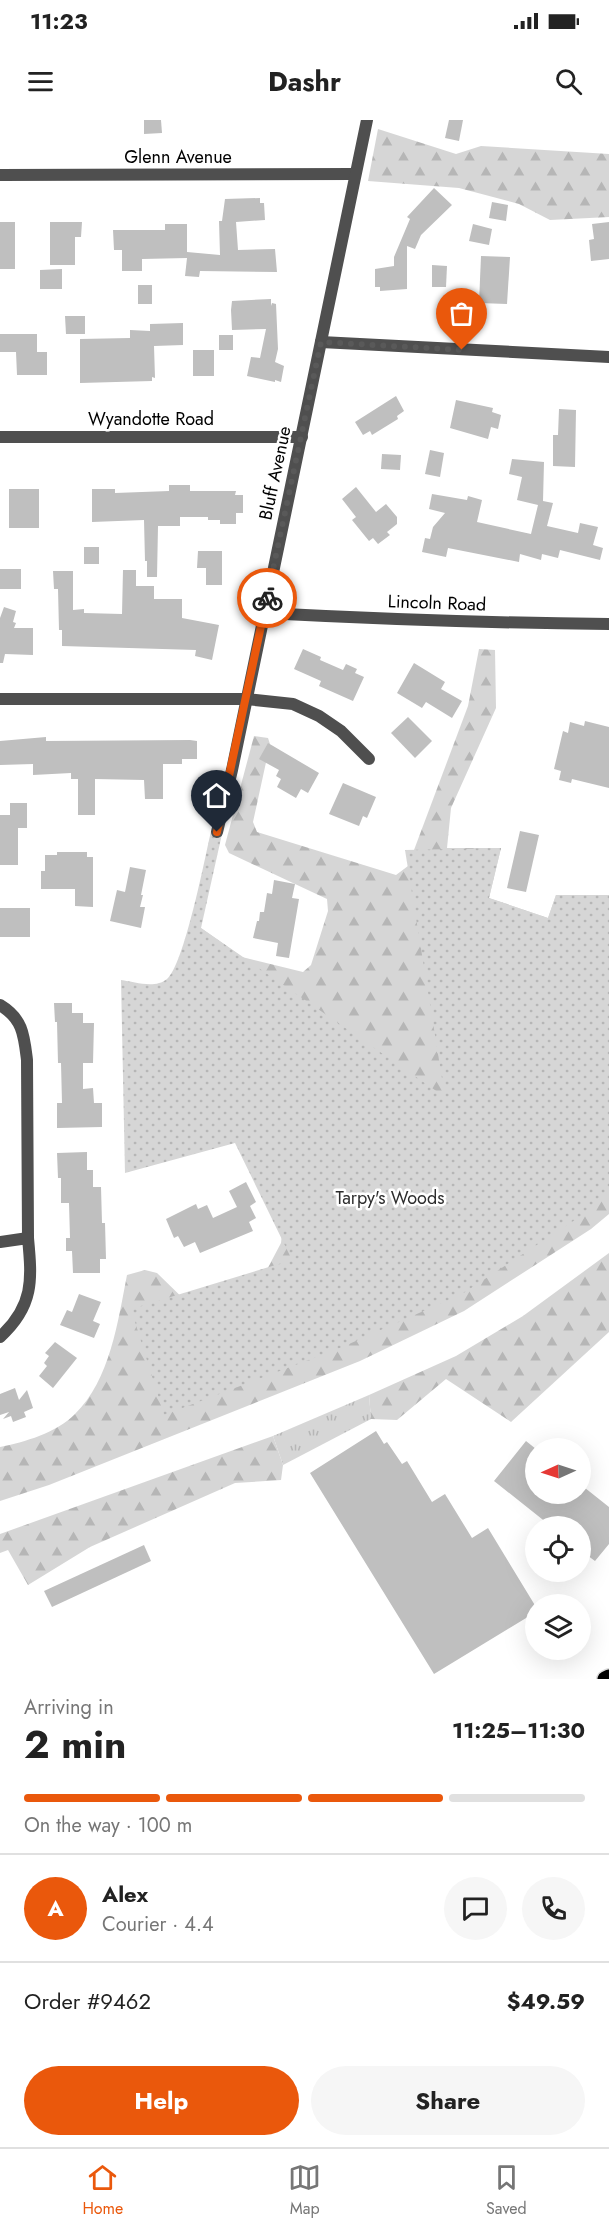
<!DOCTYPE html>
<meta charset="utf-8">
<style>
body{margin:0;font-family:Jost,sans-serif;background:#f6f6f6;color:#222;height:100vh;display:flex;flex-direction:column;font-size:22px;white-space:nowrap}
*{box-sizing:border-box;margin:0}
p{font-size:20px;color:#767676}
.icon{flex:none;width:33px;height:33px;fill:none;stroke:currentColor;stroke-width:2;stroke-linecap:round;stroke-linejoin:round}
.map{position:relative;height:1559px;overflow:hidden}
.details{display:flex;flex-direction:column;background:#fff;flex:1}
.details>*{flex:none}
.needle{width:39px;rotate:267deg}
.controls{position:absolute;left:525px;top:1318px;display:grid;gap:12px}
.controls a{display:grid;place-items:center;width:66px;height:66px;border-radius:50%;background:#fff;box-shadow:0 6px 24px #0002;font-size:30px}
.pin{position:absolute;display:grid;place-items:center;width:51px;height:51px;color:#fff;margin:-62px -26px;border-radius:50% 50% 50% 0;rotate:-45deg;box-shadow:0 0 6px #0007}
.pin .icon{rotate:45deg}
.courier{position:absolute;display:grid;place-items:center;width:60px;height:60px;margin:-30px;border:4px solid #ea580c;border-radius:50%;background:#fff;color:#222;box-shadow:0 2px 8px #0007}
.head em{font-style:normal;font-weight:700}
.head div{display:flex;flex-direction:column-reverse}
.head{display:flex;align-items:center;justify-content:space-between;height:102px;padding:0 24px}
h1{font-size:39px;font-weight:700;line-height:45px}
.bar{display:grid;grid-template-columns:repeat(4,1fr);gap:9px 6px;align-content:center;height:72px;padding:0 24px}
.bar i{height:8px;border-radius:4px;background:#e0e0e0}
.bar .selected{background:#ea580c}
.bar p{grid-column:span 4}
.line{display:flex;align-items:center;gap:15px;padding:0 24px;border-top:2px solid #e0e0e0}
.line div{flex:1}
.round{display:grid;place-items:center;flex:none;width:63px;height:63px;border-radius:32px;background:#f6f6f6}
.action{display:flex;gap:12px;margin-top:auto;padding:12px 24px}
.action a{flex:1;height:69px;border-radius:36px;background:#ea580c;color:#fff;font-size:24px;font-weight:700;line-height:69px;text-align:center}
.action a+a{background:#f6f6f6;color:#222}
.status{display:flex;justify-content:space-between;align-items:center;height:42px;padding:0 30px;background:#fff;direction:ltr}
.status svg{height:16px;fill:currentColor}
header{display:flex;justify-content:space-between;align-items:center;height:78px;padding:0 24px;background:#fff;font-size:27px;font-weight:700}
.tabs{display:flex;justify-content:space-around;align-items:center;height:84px;border-top:2px solid #e0e0e0;background:#fff;font-size:16px;color:#767676}
.tabs a{display:grid;justify-items:center;gap:3px}
.tabs .selected{color:#ea580c}
.map>svg:first-child{display:block}
.grass{fill:url(#grass-tufts)}
.forest{fill:url(#forest-firs)}
.park{fill:url(#park-dots)}
.building{fill:#bfbfbf}
.lines{fill:none;stroke-linecap:round;stroke-linejoin:round}
.primary-casing{stroke:#dbdbdb;stroke-width:18}
.street{stroke:#4f4f4f;stroke-width:12}
.primary{stroke:#000;stroke-width:15}
.done{stroke:#595959;stroke-width:6;stroke-dasharray:0 10.8}
.route{stroke:#ea580c;stroke-width:8}
.labels{text-anchor:middle;dominant-baseline:central;stroke-width:5;stroke-linejoin:round;paint-order:stroke}
.street-label{font-size:18px;fill:#000;stroke:#fff}
.park-label{font-size:18px;fill:#2d2d2d;stroke:#fff}
</style>
<div class="status"><b>11:23</b><svg viewBox="0 0 49 12"><path d="M0 12V9h3v3zM5 12V6h3v6zM10 12V3h3v9zM15 12V0h3v12zM26 1h20v11H26zM47 4h2v5h-2z"/></svg></div>
<header><svg class="icon" aria-label="menu" viewBox="0 0 24 24"><path d="M4 6h16M4 12h16M4 18h16"/></svg>Dashr<svg class="icon" aria-label="search" viewBox="0 0 24 24"><circle cx="10" cy="10" r="6"/><path d="M15 15l6 6"/></svg></header>
<div class="map">
<svg width="609" height="1559" viewBox="0 0 609 1559">
<defs>
<pattern id="grass-tufts" width="24" height="20" patternUnits="userSpaceOnUse" patternTransform="scale(1.5)"><rect width="24" height="20" fill="#d6d6d6"/><path d="M3 7l-1-3M5 7V3M7 7l1-3M15 17l-1-3M17 17v-4M19 17l1-3" fill="none" stroke="#b6b6b6"/></pattern>
<pattern id="forest-firs" width="22" height="20" patternUnits="userSpaceOnUse" patternTransform="scale(1.5)"><rect width="22" height="20" fill="#d6d6d6"/><path d="M5 1l3.5 6h-7zM16 11l3.5 6h-7z" fill="#b6b6b6"/></pattern>
<pattern id="park-dots" width="8" height="8" patternUnits="userSpaceOnUse" patternTransform="scale(1.5)"><rect width="8" height="8" fill="#d6d6d6"/><path d="M2 2h.1M6 6h.1" fill="none" stroke="#b6b6b6" stroke-width="1.8" stroke-linecap="round"/></pattern>
</defs>
<rect width="100%" height="100%" fill="#fff"/>
<polygon class="grass" points="369,1275 371,1299 283,1345 273,1316"/>
<g class="forest">
<polygon points="378,9 456,34 481,26 609,34 609,97 550,100 519,84 459,68 368,61"/>
<path d="M 479,529 L 495,530 L 496,588 L 451,688 L 447,728 L 501,728 L 489,778 L 548,798 L 556,775 L 609,775 L 609,1094 L 591,1109 L 464,1191 L 360,1241 L 49,1365 L 0,1381 L 0,1327 C 25,1322 56,1313 75,1294 C 110,1260 118,1201 127,1155 L 145,1150 L 157,1153 L 194,1189 L 263,1157 L 281,1123 L 283,1105 L 201,808 L 242,837 L 303,852 L 311,845 L 328,791 L 327,779 L 229,733 L 225,725 L 254,616 L 268,618 L 270,624 L 253,702 L 257,712 L 396,755 L 408,746 L 468,586 Z"/>
<polygon points="609,1133 609,1212 511,1302 446,1259 397,1300 371,1299 369,1275 456,1236 523,1196"/>
<polygon points="273,1316 283,1345 281,1360 235,1363 90,1427 28,1465 8,1430 0,1433 0,1414"/>
</g>
<path class="park" d="M 211,711 L 222,714 L 201,808 L 445,977 L 405,730 L 501,728 L 489,778 L 548,798 L 556,775 L 609,775 L 609,1073 L 584,1094 L 462,1174 L 340,1228 L 164,1295 L 131,1189 L 292,1140 L 235,1023 L 125,1053 L 121,860 C 135,862 155,869 167,859 C 184,845 205,738 211,711 Z"/>
<g class="building">
<polygon points="144,0 161,0 162,13 144,14"/>
<polygon points="449,0 463,0 459,21 445,18"/>
<polygon points="434,68 452,85 421,115 415,129 407,126 407,169 380,171 380,167 375,167 375,149 394,146 394,137 410,99 407,97"/>
<polygon points="260,78 260,83 264,83 265,100 236,102 238,130 275,129 277,152 200,151 199,157 185,156 187,138 142,139 142,151 122,151 122,130 114,130 113,110 165,110 165,104 187,104 187,136 187,132 220,135 219,101 222,101 225,79"/>
<polygon points="492,82 508,85 506,101 489,98"/>
<rect x="0" y="102" width="15" height="47"/>
<polygon points="50,102 82,102 81,117 75,117 75,145 50,145"/>
<polygon points="609,102 609,139 591,141 589,120 594,119 592,104"/>
<polygon points="473,104 492,109 489,125 469,121"/>
<polygon points="481,136 510,137 507,184 479,183"/>
<polygon points="432,145 447,146 446,167 432,167"/>
<polygon points="62,149 62,169 40,169 40,150"/>
<rect x="138" y="165" width="14" height="19"/>
<polygon points="271,179 271,186 272,183 276,184 278,229 275,242 284,246 281,262 275,260 275,262 247,256 251,237 260,238 266,209 232,210 231,190 232,181"/>
<polygon points="65,196 85,196 85,214 66,214"/>
<polygon points="183,203 183,225 154,226 155,258 152,257 152,261 80,263 80,219 130,218 130,210 150,211 150,204"/>
<polygon points="0,214 37,214 37,232 47,232 47,255 17,255 16,232 0,232"/>
<rect x="219" y="215" width="14" height="15"/>
<rect x="193" y="230" width="21" height="26"/>
<polygon points="396,276 404,291 397,296 398,299 372,315 370,311 363,315 355,302"/>
<polygon points="456,280 493,288 492,292 501,295 498,309 491,307 488,319 450,308"/>
<polygon points="559,289 576,290 575,347 553,346 553,315 558,315"/>
<polygon points="430,330 444,333 440,357 425,354"/>
<polygon points="382,334 401,335 400,350 381,349"/>
<polygon points="512,339 544,342 543,381 553,383 547,406 578,413 580,403 598,407 593,425 603,428 600,440 560,430 558,438 542,434 541,440 520,434 519,442 448,428 446,437 422,432 425,418 430,419 433,407 445,393 429,389 432,374 467,380 468,376 482,380 477,402 531,414 538,385 517,380 522,357 509,354"/>
<polygon points="169,365 190,365 190,371 236,371 235,375 243,375 243,393 236,393 236,404 220,404 220,400 208,400 208,397 180,397 180,406 158,406 157,457 147,457 147,441 145,441 144,400 92,402 92,369 115,369 115,373 169,371"/>
<polygon points="356,367 376,392 386,384 397,397 397,404 387,412 390,415 378,424 373,418 369,421 352,400 356,397 342,379"/>
<rect x="9" y="369" width="30" height="39"/>
<rect x="84" y="427" width="15" height="17"/>
<polygon points="198,431 222,431 222,465 206,465 206,448 197,448"/>
<rect x="0" y="449" width="21" height="20"/>
<polygon points="123,450 136,450 136,466 154,466 154,479 182,479 182,498 219,505 212,540 195,536 196,530 62,526 62,510 59,510 58,469 54,469 53,451 73,451 73,490 84,489 84,493 122,494"/>
<polygon points="4,487 16,491 13,502 16,503 14,508 33,508 33,535 5,534 3,543 0,543 0,498"/>
<polygon points="303,529 321,537 320,540 343,550 346,544 357,549 355,553 364,557 353,581 319,566 321,561 294,549"/>
<polygon points="414,543 445,562 441,569 462,581 452,598 426,582 422,588 397,573"/>
<polygon points="408,597 432,621 415,638 391,613"/>
<polygon points="585,601 609,607 609,668 572,659 571,663 559,660 561,651 554,649 563,611 568,613 570,602 584,606"/>
<polygon points="46,617 46,621 190,620 197,621 197,639 182,639 182,644 163,644 163,679 145,679 144,660 95,659 95,695 78,695 78,659 71,659 71,653 33,655 33,644 0,645 0,621"/>
<polygon points="268,623 319,653 308,673 301,669 296,678 277,667 281,659 276,656 279,650 259,639"/>
<polygon points="343,663 376,677 367,698 363,696 359,706 329,694"/>
<polygon points="10,683 27,683 27,708 18,708 18,745 0,745 0,695 10,695"/>
<polygon points="520,711 539,715 526,772 507,768"/>
<polygon points="57,732 87,732 87,737 93,737 93,787 75,786 75,769 41,769 41,751 45,751 45,735 57,735"/>
<polygon points="130,747 146,750 141,775 143,775 140,787 145,787 141,808 110,801 117,770 125,772"/>
<polygon points="274,760 295,764 292,778 299,779 289,838 276,836 278,823 253,818 257,801 259,801 260,792 264,792 267,773 272,774"/>
<rect x="0" y="788" width="30" height="29"/>
<polygon points="54,883 72,883 72,893 83,893 83,903 94,903 93,943 83,943 83,969 93,968 94,983 102,983 102,1007 57,1008 57,983 62,983 61,943 58,943 57,902 55,902"/>
<polygon points="87,1032 87,1050 93,1050 93,1067 101,1067 102,1103 105,1103 106,1139 100,1139 100,1153 73,1153 72,1131 66,1131 66,1118 70,1118 69,1083 61,1083 61,1058 58,1058 57,1033"/>
<polygon points="246,1062 256,1082 250,1086 256,1098 249,1102 253,1111 200,1133 195,1122 184,1127 178,1116 174,1118 166,1099 196,1084 198,1089 207,1085 213,1098 237,1087 229,1071"/>
<polygon points="79,1174 101,1182 93,1201 100,1204 94,1218 60,1205 67,1190 72,1192"/>
<polygon points="55,1222 77,1238 53,1268 39,1256 47,1246 44,1243 49,1236 45,1233"/>
<polygon points="15,1268 19,1280 27,1270 33,1288 24,1292 26,1297 13,1302 11,1296 3,1299 9,1292 0,1295 0,1274"/>
<polygon points="376,1311 384,1324 387,1322 402,1344 407,1341 432,1382 445,1374 472,1418 488,1408 536,1487 536,1492 434,1554 310,1353"/>
<polygon points="526,1321 536,1329 536,1374 580,1374 580,1364 609,1387 609,1424 595,1441 580,1430 580,1407 552,1407 494,1361"/>
<polygon points="144,1425 151,1441 52,1487 44,1471"/>
</g>
<g class="lines">
<defs>
<polyline id="primary" points="605,1559 609,1557"/>
</defs>
<use href="#primary" class="primary-casing"/>
<g class="street">
<polyline points="0,55 355,54"/>
<polyline points="321,222 609,237"/>
<polyline points="0,317 302,317"/>
<path d="M 264,493 C 379,499 494,503 609,504"/>
<polyline points="0,579 246,579 293,584 319,596 341,611 369,639"/>
<polyline points="217,712 232,650 367,0"/>
<path d="M 0,885 C 23,899 24,915 27,940 L 28,1118"/>
<path d="M 0,1122 L 28,1118 C 32,1160 34,1186 0,1217"/>
</g>
<use href="#primary" class="primary"/>
</g>
<g class="lines">
<polyline class="done" points="267,478 321,222 462,230"/>
<polyline class="route" points="217,712 267,478"/>
</g>
<g class="labels">
<g class="street-label">
<text x="178" y="37">Glenn Avenue</text>
<text x="151" y="299">Wyandotte Road</text>
<text transform="translate(275 353) rotate(-78)">Bluff Avenue</text>
<text transform="translate(437 483) rotate(2)">Lincoln Road</text>
</g>
<g class="park-label">
<text x="390" y="1078">Tarpy's Woods</text>
</g>
</g>
</svg>
<div class="controls">
<a><svg class="needle" viewBox="-14 -14 28 28"><path d="M0-13l5 13h-10z" fill="#e53935"/><path d="M0 13l5-13h-10z" fill="#767676"/></svg></a>
<a><svg class="icon" aria-label="locate" viewBox="0 0 24 24"><circle cx="12" cy="12" r="6"/><path d="M12 2v4M12 18v4M2 12h4M18 12h4"/></svg></a>
<a><svg class="icon" aria-label="layers" viewBox="0 0 24 24"><path d="M12 4l9 5-9 5-9-5zM3 14l9 5 9-5"/></svg></a>
</div>
<div class="pin" style="left:462px;top:230px;background:#ea580c"><svg class="icon" aria-label="bag" viewBox="0 0 24 24"><path d="M5 8h14l-1 12H6zM9 8a3 3 0 0 1 6 0"/></svg></div>
<div class="pin" style="left:217px;top:712px;background:#1f2937"><svg class="icon" aria-label="home" viewBox="0 0 24 24"><path d="M3 11l9-7 9 7M6 9v11h12V9"/></svg></div>
<div class="courier" style="left:267px;top:478px"><svg class="icon" aria-label="bike" viewBox="0 0 24 24"><circle cx="6" cy="16" r="4"/><circle cx="18" cy="16" r="4"/><path d="M6 16l4-8h5l3 8M10 8l3 8H6M13 5h3"/></svg></div>
</div>
<section class="details">
<div class="head"><div><h1>2 min</h1><p>Arriving in</p></div><em>11:25–11:30</em></div>
<div class="bar"><i class="selected"></i><i class="selected"></i><i class="selected"></i><i></i><p>On the way · 100 m</p></div>
<div class="line" style="height:108px"><b class="round" style="background:#ea580c;color:#fff">A</b><div><b>Alex</b><p>Courier · 4.4</p></div><a class="round"><svg class="icon" aria-label="chat" viewBox="0 0 24 24"><path d="M4 5h16v11H9l-5 4z"/></svg></a><a class="round"><svg class="icon" aria-label="phone" viewBox="0 0 24 24"><path d="M5 4h4l2 5-3 2q2 4 5 5l2-3 5 2v4C11 20 4 13 5 4z"/></svg></a></div>
<div class="line" style="height:78px"><div>Order #9462</div><b>$49.59</b></div>
<div class="action"><a>Help</a><a>Share</a></div>
</section>
<nav class="tabs">
<a class="selected"><svg class="icon" aria-label="home" viewBox="0 0 24 24"><path d="M3 11l9-7 9 7M6 9v11h12V9"/></svg>Home</a>
<a><svg class="icon" aria-label="map" viewBox="0 0 24 24"><path d="M3 6l6-2 6 2 6-2v14l-6 2-6-2-6 2zM9 4v14M15 6v14"/></svg>Map</a>
<a><svg class="icon" aria-label="saved" viewBox="0 0 24 24"><path d="M7 4h10v16l-5-4-5 4z"/></svg>Saved</a>
</nav>
